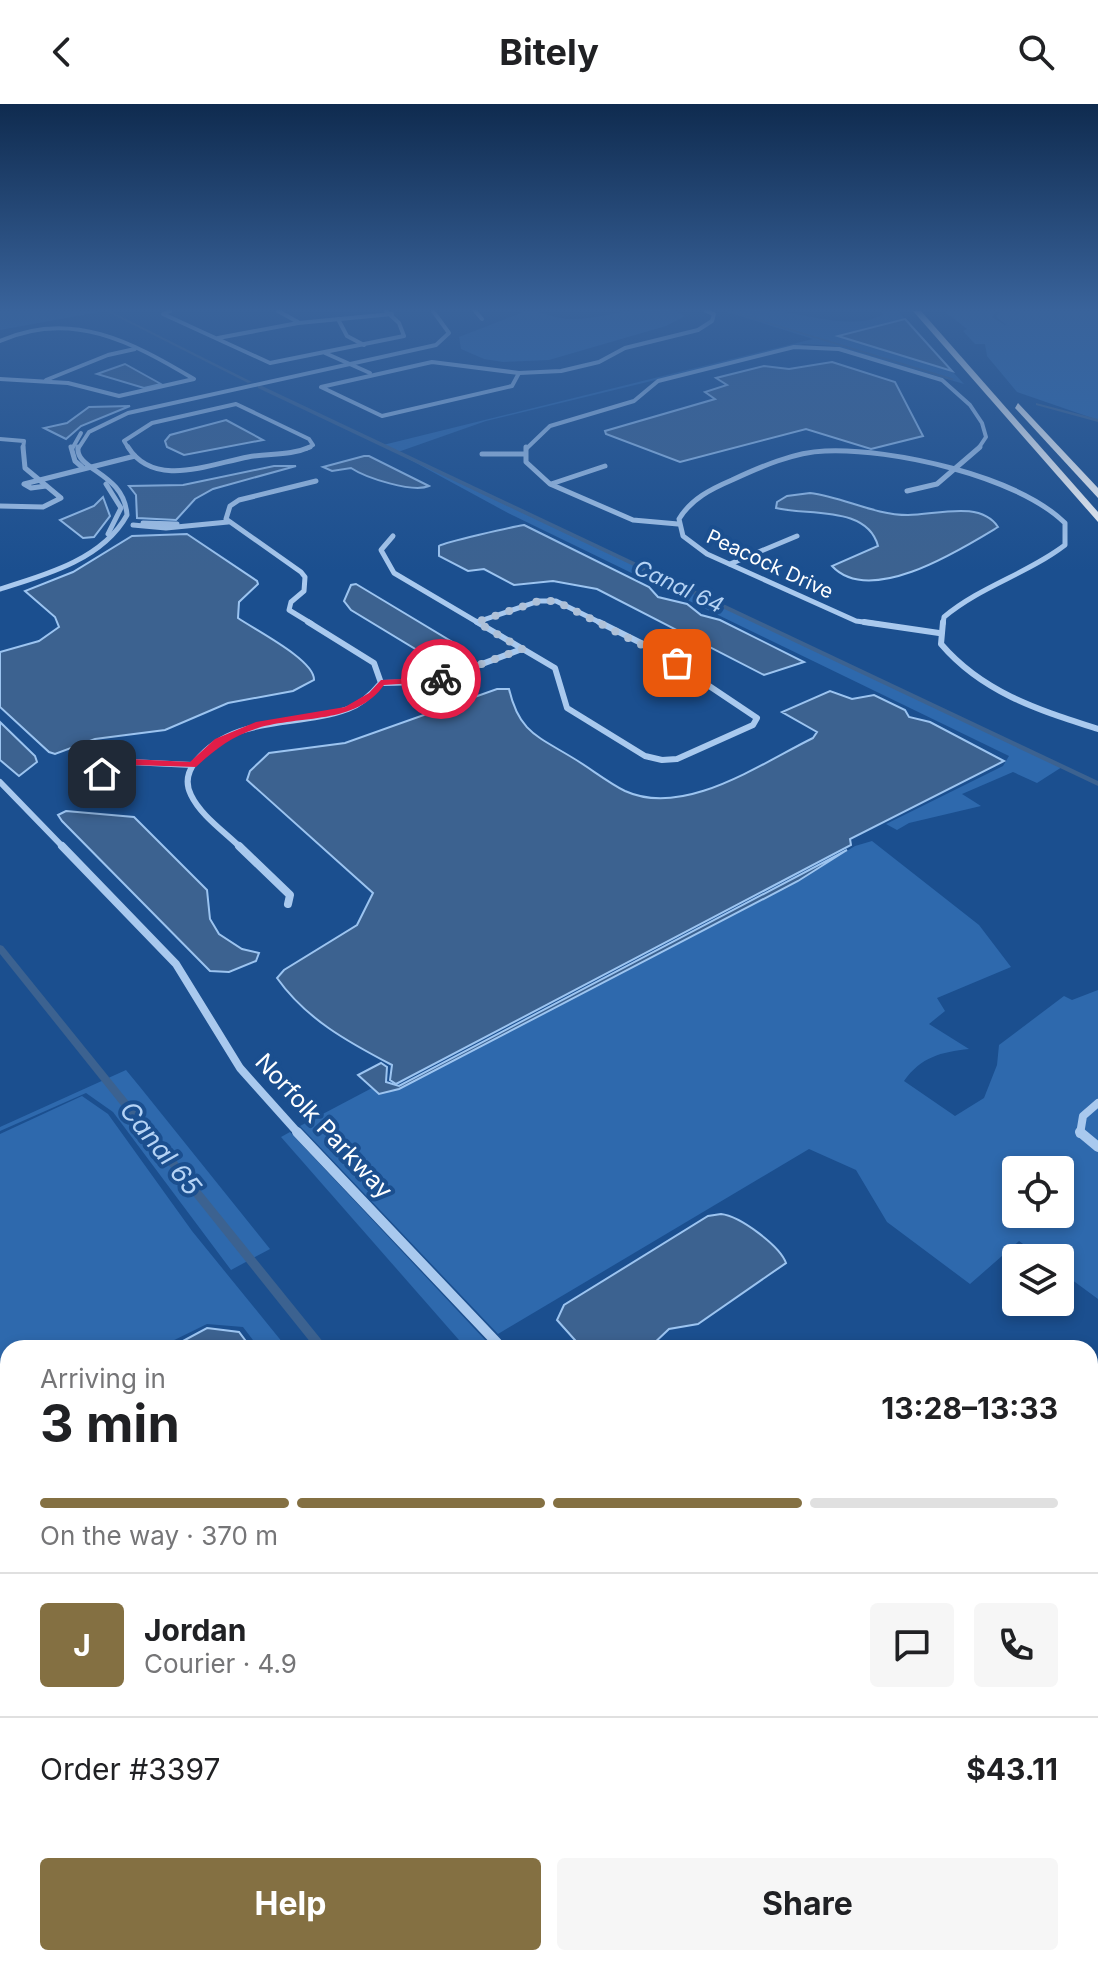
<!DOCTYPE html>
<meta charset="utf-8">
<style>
body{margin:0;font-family:Inter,sans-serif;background:#f6f6f6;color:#202124;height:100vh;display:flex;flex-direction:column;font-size:30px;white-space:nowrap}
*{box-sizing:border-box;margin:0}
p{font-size:26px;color:#757577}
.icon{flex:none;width:44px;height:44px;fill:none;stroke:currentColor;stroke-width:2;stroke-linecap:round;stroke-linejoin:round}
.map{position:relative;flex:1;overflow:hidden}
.drawer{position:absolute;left:0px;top:1236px;width:1098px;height:626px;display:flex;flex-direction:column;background:#fff;border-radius:24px 24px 0 0;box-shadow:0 4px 12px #0003}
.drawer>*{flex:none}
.controls{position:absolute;left:1002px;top:1052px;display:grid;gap:16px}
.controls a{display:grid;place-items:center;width:72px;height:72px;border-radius:8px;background:#fff;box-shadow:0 4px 12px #0003;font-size:40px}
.pin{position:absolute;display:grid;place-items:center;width:68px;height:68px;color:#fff;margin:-34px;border-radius:16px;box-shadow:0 4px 12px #0006}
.courier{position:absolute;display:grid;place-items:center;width:80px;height:80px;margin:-40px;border:6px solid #e11d48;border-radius:50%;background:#fff;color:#222;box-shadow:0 2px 10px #0007}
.head em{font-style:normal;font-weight:700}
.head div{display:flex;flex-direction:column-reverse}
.head{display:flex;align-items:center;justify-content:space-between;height:136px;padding:0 40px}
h1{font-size:52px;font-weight:700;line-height:60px}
.bar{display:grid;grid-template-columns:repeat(4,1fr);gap:12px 8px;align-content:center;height:96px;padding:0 40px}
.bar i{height:10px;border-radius:6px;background:#e0e0e0}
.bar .selected{background:#847042}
.bar p{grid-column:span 4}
.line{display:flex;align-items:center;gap:20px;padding:0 40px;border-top:2px solid #e0e0e0}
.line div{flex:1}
.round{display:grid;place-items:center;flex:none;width:84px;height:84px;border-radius:8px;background:#f6f6f6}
.button{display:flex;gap:16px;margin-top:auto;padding:16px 40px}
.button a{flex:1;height:92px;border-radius:8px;background:#847042;color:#fff;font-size:32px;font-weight:700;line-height:92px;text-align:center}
.button a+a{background:#f6f6f6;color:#202124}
header{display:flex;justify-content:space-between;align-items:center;height:104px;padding:0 40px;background:#fff;font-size:36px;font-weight:700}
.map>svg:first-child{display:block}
.green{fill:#2e69ad;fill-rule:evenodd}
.water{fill:#3c6290;stroke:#9cc4f0;stroke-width:2}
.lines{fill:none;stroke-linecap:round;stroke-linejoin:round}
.canal{fill:#3c6290;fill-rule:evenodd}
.minor-far5{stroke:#a9c9ee;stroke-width:4}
.minor-far4{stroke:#a9c9ee;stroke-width:5}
.minor-far3{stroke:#a9c9ee;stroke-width:6}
.minor-far2{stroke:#a9c9ee;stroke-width:8}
.minor-far1{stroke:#a9c9ee;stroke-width:10}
.minor{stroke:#a9c9ee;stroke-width:12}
.motorway{fill:#fff;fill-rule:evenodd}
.route{fill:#e11d48}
.done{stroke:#afc1d8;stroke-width:8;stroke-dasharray:0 14.4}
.labels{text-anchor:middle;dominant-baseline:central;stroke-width:8;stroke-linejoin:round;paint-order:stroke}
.far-street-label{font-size:20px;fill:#fff;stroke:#1b4f8f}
.far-water-label{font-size:22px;font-style:italic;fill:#b5d3f5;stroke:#1b4f8f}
.street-label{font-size:24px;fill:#fff;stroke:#1b4f8f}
.water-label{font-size:26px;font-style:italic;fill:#b5d3f5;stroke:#1b4f8f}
</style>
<header><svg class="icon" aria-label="back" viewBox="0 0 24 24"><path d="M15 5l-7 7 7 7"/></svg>Bitely<svg class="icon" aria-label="search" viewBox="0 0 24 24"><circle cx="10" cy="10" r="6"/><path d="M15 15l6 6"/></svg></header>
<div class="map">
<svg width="1098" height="1861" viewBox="0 0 1098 1861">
<rect width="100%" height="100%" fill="#1b4f8f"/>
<g class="green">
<polygon points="0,207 105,207 0,226"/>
<path d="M 526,207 C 543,207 557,216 574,215 C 605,215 658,194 685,212 L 666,222 L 549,256 L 503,258 L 484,255 L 461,245 L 459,233 Z"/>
<path d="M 724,207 C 740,207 757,205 774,207 C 804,209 856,228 883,210 L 880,207 L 898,207 L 905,215 L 840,232 L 952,267 L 964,280 L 835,242 L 804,240 L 486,317 L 398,348 L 1062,663 L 1037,679 L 1013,668 L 962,690 L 981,702 L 909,719 L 897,726 L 886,720 L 1003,662 L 1009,652 L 508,409 L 383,341 L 813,235 Z"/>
<polygon points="944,207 996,207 992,213 1007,222 996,213 1001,207 1098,207 1098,316 1017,288 987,252 985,240 975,240 963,227 967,225"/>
<path d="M 872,737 L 979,821 L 1011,863 L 937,894 L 945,907 L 929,920 L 969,945 C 941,948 921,953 904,977 L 955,1012 L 984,994 L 997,961 L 999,941 L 1064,892 L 1072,896 L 1098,886 L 1098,1195 L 1060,1167 L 1060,1154 L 1042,1154 L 1019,1137 L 970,1180 L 887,1118 L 856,1066 L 809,1045 L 498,1230 L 300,1022 L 372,984 L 379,990 L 399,985 L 798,777 L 855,742 ZM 1016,1066 L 1060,1066 L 1060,1110 L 1016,1110 Z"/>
<polygon points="126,966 140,983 270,1145 231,1166 113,1008 86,989 0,1027 0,1023"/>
<polygon points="82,992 108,1010 192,1127 287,1244 259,1244 243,1223 207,1220 158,1244 8,1244 8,1353 0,1362 0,1030"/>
<polygon points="290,1028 486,1237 466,1244 281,1033"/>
<polygon points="0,1469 8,1469 8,1545 0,1550"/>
</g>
<g class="water">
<polygon points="905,215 952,267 838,232"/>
<polygon points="832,258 895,278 923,332 871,345 806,325 680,358 606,330 605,327 715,295 705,288 727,281 716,274 764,262 789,265"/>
<polygon points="125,260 161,280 144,284 97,270"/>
<polygon points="130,302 81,322 66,335 44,324 67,319 89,303"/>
<polygon points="226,316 263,336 184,351 167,343 165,337 170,331"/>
<path d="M 364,352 L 369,352 L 429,382 C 413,389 366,374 351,364 L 332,367 L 323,363 Z"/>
<polygon points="274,362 296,362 213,385 195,395 176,416 137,414 136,391 129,382 183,381"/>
<path d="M 810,389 C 843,393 874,411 908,411 C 936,411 980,396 998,423 C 960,446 870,503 832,462 L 878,442 C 867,401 807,412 776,404 L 777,398 L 787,392 Z"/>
<polygon points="103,393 110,412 94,433 83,434 60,416 94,402"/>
<path d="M 524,421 L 649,483 L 658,493 L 687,500 L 701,511 L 720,516 L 804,558 L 764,571 L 597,485 L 553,477 L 514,481 L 484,465 L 468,467 L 439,452 L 439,442 C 445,438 512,423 524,421 Z"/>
<path d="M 187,430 L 257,477 L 258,480 L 239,498 L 238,514 C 255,526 315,556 314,576 L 293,587 L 228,599 L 165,626 L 95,635 L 55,650 L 49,648 L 0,603 L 0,548 L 39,537 L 59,523 L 55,513 L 25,487 L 73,468 L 132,432 Z"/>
<polygon points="356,480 454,539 455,541 432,550 422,549 351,506 344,497 351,481"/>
<path d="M 497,585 L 509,585 C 519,628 537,632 573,654 C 590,664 607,678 625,687 C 684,714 760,660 813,634 L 817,628 L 782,608 L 830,587 L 852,595 L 874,591 L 905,606 L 909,613 L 930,618 L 1004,657 L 850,735 L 851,741 L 396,980 L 390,976 L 392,961 C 348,938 306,915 277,874 L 284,866 L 357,821 L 373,789 L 247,676 L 250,667 L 269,649 L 345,639 Z"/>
<polygon points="0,618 35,652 37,658 19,672 0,656"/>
<polygon points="66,707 134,713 207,786 210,815 219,830 242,845 259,849 256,857 229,868 210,867 62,717 58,711"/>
<polygon points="847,746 798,777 399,985 379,990 358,971 381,959 387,963 386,978 399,982"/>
<path d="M 721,1110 C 740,1112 780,1142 786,1159 L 698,1220 L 669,1225 L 649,1244 L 582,1244 L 557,1216 L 564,1201 L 708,1112 Z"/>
<polygon points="207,1224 239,1228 251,1244 170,1244"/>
<polygon points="0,1560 8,1569 8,1707 0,1717"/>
</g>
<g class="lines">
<g class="canal">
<polygon points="106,207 110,207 252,278 248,279"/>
<polygon points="727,207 732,207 955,275 951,276"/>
<polygon points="258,282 262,282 1098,677 1098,682 258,284"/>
<polygon points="1036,299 1098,315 1098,318 1036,301"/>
<polygon points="0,841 3,842 328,1244 315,1244 0,850"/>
</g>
<g class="minor-far5">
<polyline points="170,207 163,210 270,259 404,232 399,219 386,207"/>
<polyline points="278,207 298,218"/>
<polyline points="475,207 482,215"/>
<polyline points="338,215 347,232 364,241"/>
<polyline points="218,234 298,219 392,210"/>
<path d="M 0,237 C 71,205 132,238 194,275 L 119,292 L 68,279 L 0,275"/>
<polyline points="325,249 370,269"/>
<polygon points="432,258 519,269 512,282 382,312 321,283"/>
<polyline points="519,269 561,267 599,258 625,244 698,226 712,217 714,210 706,207"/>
<polyline points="46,276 108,251 135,245"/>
<polyline points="0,335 24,337 23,345"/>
<polyline points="72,345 81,329"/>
<polyline points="78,345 89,328 128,309 436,241 449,229 433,207"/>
<polyline points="129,345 124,337 152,319 236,300 309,335 313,341 306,345"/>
<polyline points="526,345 550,322 634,297 658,277 794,243 839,245 942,276 970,301 982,319 986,333 978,345"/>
</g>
<g class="minor-far4">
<polyline points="71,343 75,357 82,363"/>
<path d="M 128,343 C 154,385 210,360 248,353 C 269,349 290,352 310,343"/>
<polyline points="526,343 526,358 550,380 633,416 678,420"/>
<polyline points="482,350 524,350"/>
<polyline points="106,380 121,404 108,430"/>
<polyline points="551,380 605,362"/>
<polyline points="46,382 31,384 24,380 135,352"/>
<polyline points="907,387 937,380 980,343"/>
<polyline points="0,402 43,403 61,394 25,364 23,343"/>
<polyline points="143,419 177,420"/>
<polyline points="133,421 166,424 228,418"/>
<polyline points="393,432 381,446 394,469 477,518"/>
<polyline points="730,460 797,432"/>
<path d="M 0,485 C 46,471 103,455 127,411 C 124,368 75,367 78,343"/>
<polyline points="477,518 481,520"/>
<polyline points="477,518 539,497 556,497 603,520"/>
<polyline points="312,520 289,506 291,498 304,487 305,473 301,468 226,415 230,402 239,396 316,377"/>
<path d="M 878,520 L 856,517 L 707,450 L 683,432 L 679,415 C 691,395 711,385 732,376 C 760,363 794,348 825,347 C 892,344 1017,372 1065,419 L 1065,441 C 1027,470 981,482 944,513 L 943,520"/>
</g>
<g class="minor-far3">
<polyline points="477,518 555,564 567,604 645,652 662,656 677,655 753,621 757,614 657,547 599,518"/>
<polyline points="864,518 939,529"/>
<path d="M 943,518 L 941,540 C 983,589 1039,606 1098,625"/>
<polyline points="381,579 434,578 522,545"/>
<polyline points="102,670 130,658 192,661"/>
<polyline points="0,678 64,744"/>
<path d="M 241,744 C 225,728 201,712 191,691 C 185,679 187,668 196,657 C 234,610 296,624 348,605 C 361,600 372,590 381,579 L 374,559 L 308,518"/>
</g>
<g class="minor-far2">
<polyline points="62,742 176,860 240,964 299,1030"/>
<polyline points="239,742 290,791 288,800"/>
<polyline points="1080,1030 1083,1012 1098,999"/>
</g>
<g class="minor-far1">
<polyline points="297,1028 502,1244"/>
<polyline points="1080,1028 1098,1043"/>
</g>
<g class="minor">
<polyline points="1090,1838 1098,1846"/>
<polyline points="150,1854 153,1861"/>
<polyline points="598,1854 603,1861"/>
<polyline points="1052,1854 1058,1861"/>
</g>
<g class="motorway">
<polygon points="913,207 921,207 1098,408 1098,418"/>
<polygon points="1018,299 1098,384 1098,394 1015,304"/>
</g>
</g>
<linearGradient id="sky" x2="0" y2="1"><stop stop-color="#0f2b4f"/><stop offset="0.44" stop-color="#39639b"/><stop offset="1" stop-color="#39639b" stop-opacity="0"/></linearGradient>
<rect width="1098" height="467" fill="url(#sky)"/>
<path class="route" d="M 441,573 L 445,577 L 384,581 C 356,621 300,611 258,624 C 232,632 215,645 196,663 L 132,661 L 105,673 L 97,670 L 130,655 L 190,658 L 215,635 L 256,618 L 345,603 L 369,589 L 381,576 Z"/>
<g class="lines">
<polyline class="done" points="441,575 522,545 477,518 539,497 556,497 677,559"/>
</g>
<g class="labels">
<g class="far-street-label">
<text transform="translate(770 460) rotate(25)">Peacock Drive</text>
</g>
<g class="far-water-label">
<text transform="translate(679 482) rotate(25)">Canal 64</text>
</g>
<g class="street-label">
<text transform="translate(324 1022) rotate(47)">Norfolk Parkway</text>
</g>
<g class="water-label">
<text transform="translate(161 1044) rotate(51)">Canal 65</text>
</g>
</g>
</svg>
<div class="controls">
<a><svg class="icon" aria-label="locate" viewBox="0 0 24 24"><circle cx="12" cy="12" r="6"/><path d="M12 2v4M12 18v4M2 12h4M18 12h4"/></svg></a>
<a><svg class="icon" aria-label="layers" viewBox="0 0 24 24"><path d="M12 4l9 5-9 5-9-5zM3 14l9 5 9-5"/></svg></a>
</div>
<div class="pin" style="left:677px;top:559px;background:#ea580c"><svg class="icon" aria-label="bag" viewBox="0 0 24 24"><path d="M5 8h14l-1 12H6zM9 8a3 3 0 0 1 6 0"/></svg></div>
<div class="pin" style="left:102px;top:670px;background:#1f2937"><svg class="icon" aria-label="home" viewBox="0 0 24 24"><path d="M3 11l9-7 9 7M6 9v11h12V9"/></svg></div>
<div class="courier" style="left:441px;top:575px"><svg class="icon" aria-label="bike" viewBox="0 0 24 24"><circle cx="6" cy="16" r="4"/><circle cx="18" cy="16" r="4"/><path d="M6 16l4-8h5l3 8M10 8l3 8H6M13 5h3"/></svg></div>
<section class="drawer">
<div class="head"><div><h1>3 min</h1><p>Arriving in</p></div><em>13:28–13:33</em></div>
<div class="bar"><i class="selected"></i><i class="selected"></i><i class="selected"></i><i></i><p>On the way · 370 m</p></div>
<div class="line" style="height:144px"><b class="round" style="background:#847042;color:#fff">J</b><div><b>Jordan</b><p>Courier · 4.9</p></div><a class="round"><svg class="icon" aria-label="chat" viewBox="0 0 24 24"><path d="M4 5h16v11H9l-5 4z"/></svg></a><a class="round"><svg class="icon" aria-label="phone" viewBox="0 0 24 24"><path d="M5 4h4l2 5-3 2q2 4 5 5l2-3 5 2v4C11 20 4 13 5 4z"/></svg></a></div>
<div class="line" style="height:104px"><div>Order #3397</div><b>$43.11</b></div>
<div class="button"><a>Help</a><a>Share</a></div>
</section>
</div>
